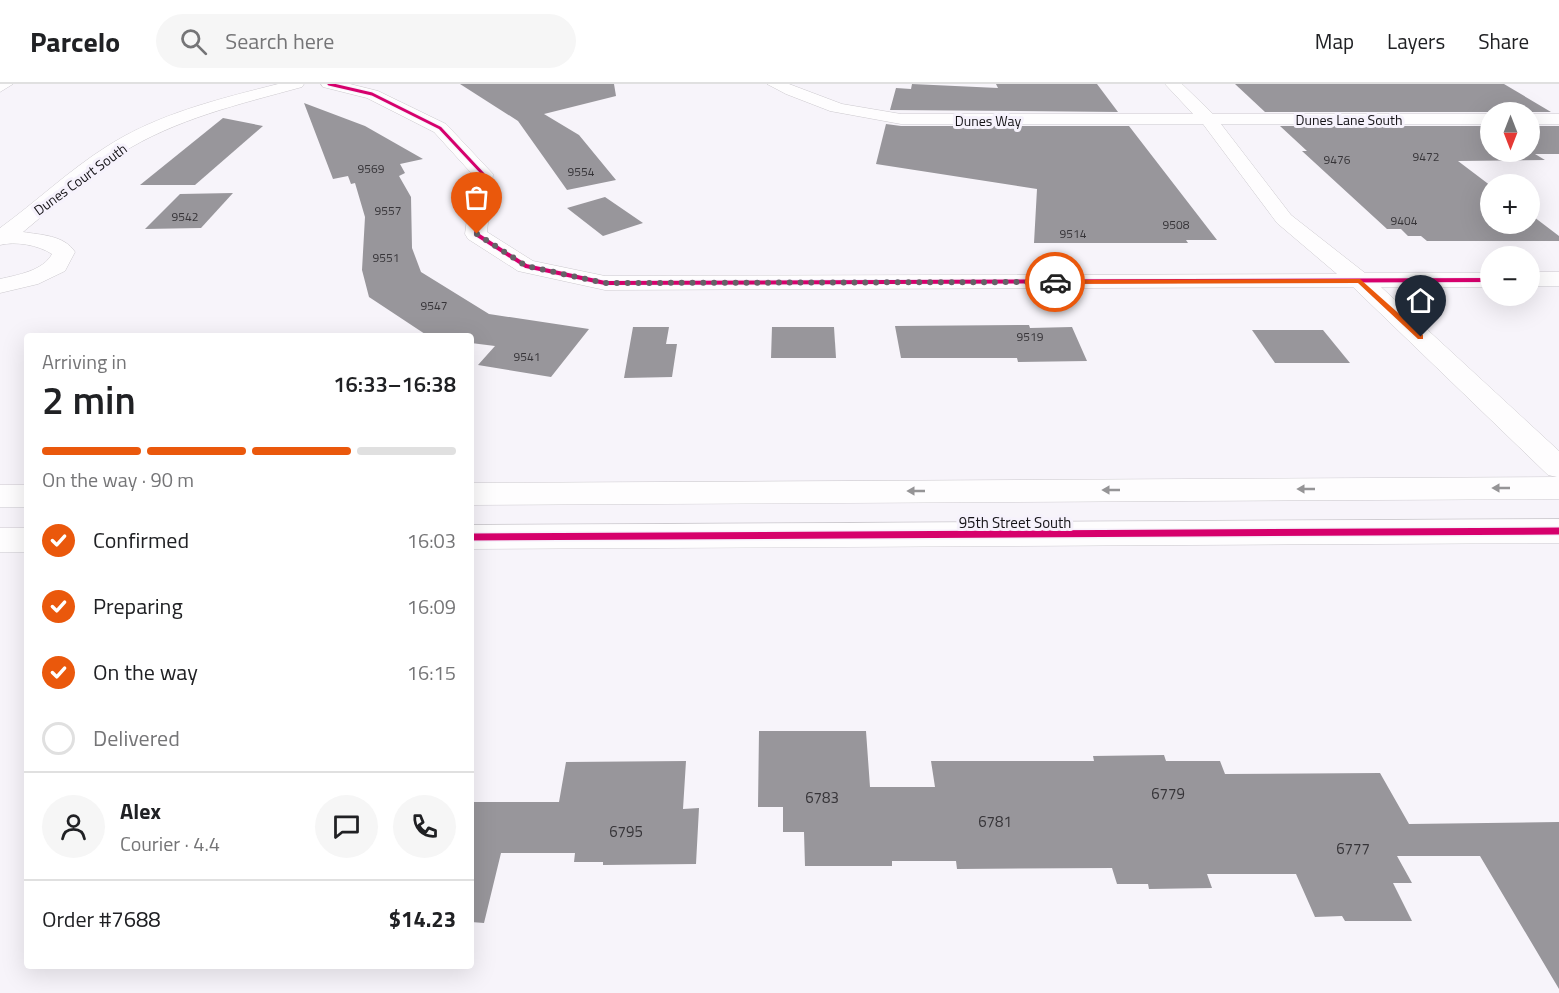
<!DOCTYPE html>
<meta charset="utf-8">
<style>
body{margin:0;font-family:"Titillium Web",sans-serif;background:#f6f6f6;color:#202124;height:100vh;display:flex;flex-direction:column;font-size:22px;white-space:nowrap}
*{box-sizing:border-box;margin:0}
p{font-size:20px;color:#757577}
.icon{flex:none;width:33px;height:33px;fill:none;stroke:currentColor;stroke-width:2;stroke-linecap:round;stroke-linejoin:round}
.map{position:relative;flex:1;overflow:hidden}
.sheet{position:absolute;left:24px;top:249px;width:450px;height:636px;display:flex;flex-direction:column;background:#fff;border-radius:6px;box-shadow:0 6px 24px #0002}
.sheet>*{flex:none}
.needle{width:39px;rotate:180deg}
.tools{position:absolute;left:1480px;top:18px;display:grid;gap:12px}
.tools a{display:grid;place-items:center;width:60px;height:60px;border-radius:50%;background:#fff;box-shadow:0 6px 24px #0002;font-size:30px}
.pin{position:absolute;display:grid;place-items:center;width:51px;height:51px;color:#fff;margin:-62px -26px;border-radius:50% 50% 50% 0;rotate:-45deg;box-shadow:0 0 6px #0007}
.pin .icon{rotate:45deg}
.courier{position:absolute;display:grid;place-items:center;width:60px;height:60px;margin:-30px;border:4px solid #ea580c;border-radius:50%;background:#fff;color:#222;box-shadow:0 2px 8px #0007}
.headline em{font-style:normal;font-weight:600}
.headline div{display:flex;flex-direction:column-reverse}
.headline{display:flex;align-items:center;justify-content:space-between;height:102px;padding:0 18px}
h1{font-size:39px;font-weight:600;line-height:45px}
.bar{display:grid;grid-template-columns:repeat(4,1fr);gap:9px 6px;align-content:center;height:72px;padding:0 18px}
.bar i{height:8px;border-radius:4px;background:#e0e0e0}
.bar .active{background:#ea580c}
.bar p{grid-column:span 4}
.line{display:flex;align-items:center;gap:15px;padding:0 18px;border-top:2px solid #e0e0e0}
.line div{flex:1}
.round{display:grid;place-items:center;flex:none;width:63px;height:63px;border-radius:32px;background:#f6f6f6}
ol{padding:0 18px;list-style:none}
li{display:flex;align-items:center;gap:18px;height:66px}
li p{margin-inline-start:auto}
li .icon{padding:6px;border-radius:50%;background:#ea580c;color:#fff;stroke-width:4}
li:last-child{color:#757577}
li i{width:33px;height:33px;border:3px solid #e0e0e0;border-radius:50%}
header{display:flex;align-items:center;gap:36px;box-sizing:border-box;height:84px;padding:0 30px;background:#fff;border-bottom:2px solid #e0e0e0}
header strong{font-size:28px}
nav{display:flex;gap:33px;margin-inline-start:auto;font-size:21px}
.search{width:420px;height:54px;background:#f6f6f6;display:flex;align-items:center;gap:15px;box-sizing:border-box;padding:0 21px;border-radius:33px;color:#757577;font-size:22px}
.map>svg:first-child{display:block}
.building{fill:#98969b}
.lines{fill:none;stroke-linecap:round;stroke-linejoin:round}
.minor-casing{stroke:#ccc9ce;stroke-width:1}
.tertiary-casing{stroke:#ccc9ce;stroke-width:1}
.minor{fill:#fefdfe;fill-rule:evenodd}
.tertiary{fill:#fefdfe;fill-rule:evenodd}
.cycleway-far2-casing{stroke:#f6f2fc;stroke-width:5}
.cycleway-far1-casing{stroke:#f6f2fc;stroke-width:6}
.cycleway-casing{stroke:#f6f2fc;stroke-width:10}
.cycleway-far2{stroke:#d6006c;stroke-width:3}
.cycleway-far1{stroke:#d6006c;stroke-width:4}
.cycleway{stroke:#d6006c;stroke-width:7}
.oneway{fill:#959496}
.route{fill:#ea580c}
.done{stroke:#646266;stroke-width:6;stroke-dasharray:0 10.8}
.labels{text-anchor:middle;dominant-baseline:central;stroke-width:6;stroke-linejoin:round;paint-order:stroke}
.number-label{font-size:12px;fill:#363438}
.far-street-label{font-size:14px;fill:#151317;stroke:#f6f2fc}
.street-label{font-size:15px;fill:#151317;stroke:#f6f2fc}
.near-number-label{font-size:15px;fill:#363438}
</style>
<header>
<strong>Parcelo</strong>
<div class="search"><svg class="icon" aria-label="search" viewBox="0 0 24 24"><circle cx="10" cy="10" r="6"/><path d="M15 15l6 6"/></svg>Search here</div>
<nav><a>Map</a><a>Layers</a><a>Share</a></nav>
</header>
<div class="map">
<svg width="1559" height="909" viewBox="0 0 1559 909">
<rect width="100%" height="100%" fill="#f7f4fa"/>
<g class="building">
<polygon points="460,0 614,0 616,12 544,30 579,51 616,96 567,106 518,37"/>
<polygon points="912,0 998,4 996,0 1097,0 1118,28 890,26 896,4 911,5"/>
<polygon points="1235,0 1504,0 1551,28 1265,28"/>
<polygon points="304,19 365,42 423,75 400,80 405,89 399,92 411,113 412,164 421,188 489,230 589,245 551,293 478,281 495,262 471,259 471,252 428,252 369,213 362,186 365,133 355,99 351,100 348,92 333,95"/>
<polygon points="223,34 263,42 195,101 140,101"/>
<polygon points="886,40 901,42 1129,42 1217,156 1186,156 1188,159 1034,159 1037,105 876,80"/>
<polygon points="1280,42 1491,42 1491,68 1530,68 1530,42 1559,42 1559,70 1535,70 1545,76 1458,77 1491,102 1491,140 1530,140 1530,130 1559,152 1559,157 1427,157 1421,152 1408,152 1401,145 1387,145 1302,67 1307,67"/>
<polygon points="233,109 201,144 145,145 180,110"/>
<polygon points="605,113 643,139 603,152 567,124"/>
<polygon points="1029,241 1030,244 1072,243 1087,277 1018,278 1017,274 901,274 895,242"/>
<polygon points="633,243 669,243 666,260 677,260 672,293 624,294"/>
<polygon points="772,243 834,243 836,274 771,274"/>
<polygon points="1252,246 1323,246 1350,279 1275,279"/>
<polygon points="759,647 866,647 870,703 935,703 931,677 1094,677 1093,672 1164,671 1166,677 1220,677 1225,690 1380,689 1409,740 1559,738 1559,905 1480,772 1397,772 1412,799 1393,799 1412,837 1345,837 1342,832 1315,833 1296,790 1207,790 1212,804 1149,805 1148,800 1117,800 1112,784 957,785 956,777 892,777 892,782 805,782 804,748 783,748 783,723 758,723"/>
<polygon points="686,677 683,725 699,724 696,780 603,781 603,778 574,778 575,769 501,769 484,839 471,838 471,718 559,718 566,678"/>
</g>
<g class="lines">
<defs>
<g id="minor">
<path d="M 278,0 L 304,0 L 302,3 C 240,20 175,35 120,70 C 85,92 55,122 23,148 C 41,151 64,151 75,168 L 65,187 L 38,200 L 0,209 L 0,195 C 17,191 43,187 52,170 C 38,161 16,157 0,161 L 0,144 C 36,118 68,87 106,63 C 157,30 219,15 278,0 Z"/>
<polygon points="321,0 350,0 378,7 446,40 493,90 487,148 533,177 605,192 1337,190 1277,139 1203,40 901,40 830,27 786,10 767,0 789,0 842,20 901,30 1193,30 1165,0 1182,0 1213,30 1491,30 1491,40 1221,40 1291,131 1365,189 1491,189 1491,203 1381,203 1559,367 1559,415 471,421 471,399 1557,393 1548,391 1353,203 605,206 518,187 468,155 465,150 473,91 434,48 367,14 323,3"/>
<rect x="1530" y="30" width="29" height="10"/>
<rect x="1530" y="188" width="29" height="14"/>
<rect x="0" y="401" width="27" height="22"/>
<polygon points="1559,435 1559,459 471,465 471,441"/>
<rect x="0" y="444" width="27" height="24"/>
</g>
<polygon id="tertiary" points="0,0 13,0 0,8"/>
</defs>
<use href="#minor" class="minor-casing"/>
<use href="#tertiary" class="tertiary-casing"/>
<use href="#minor" class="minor"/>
<use href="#tertiary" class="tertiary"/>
<defs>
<polyline id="cycleway-far2" points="329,0 372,10 440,44 483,90 481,110"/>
<polyline id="cycleway-far1" points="481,108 476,150 526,182 605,199 1491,196"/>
<polyline id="cycleway" points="471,453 1559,447"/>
</defs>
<use href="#cycleway-far2" class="cycleway-far2-casing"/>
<use href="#cycleway-far1" class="cycleway-far1-casing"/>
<use href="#cycleway" class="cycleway-casing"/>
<use href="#cycleway-far2" class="cycleway-far2"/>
<use href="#cycleway-far1" class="cycleway-far1"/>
<use href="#cycleway" class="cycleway"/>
</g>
<defs><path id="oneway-solid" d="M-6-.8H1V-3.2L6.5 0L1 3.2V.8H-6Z" transform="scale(1.5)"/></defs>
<g class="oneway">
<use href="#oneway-solid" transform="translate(1501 404) rotate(180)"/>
<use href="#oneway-solid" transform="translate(1306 405) rotate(180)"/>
<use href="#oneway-solid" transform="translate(1111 406) rotate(180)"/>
<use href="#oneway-solid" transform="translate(916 407) rotate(180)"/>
</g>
<polygon class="route" points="1360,195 1423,251 1423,255 1418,255 1358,199 1055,200 1052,198 1055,196"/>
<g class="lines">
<polyline class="done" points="477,150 526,182 605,199 1055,198"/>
</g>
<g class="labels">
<g class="number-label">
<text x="1426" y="72">9472</text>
<text x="1337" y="75">9476</text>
<text x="371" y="84">9569</text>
<text x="581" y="87">9554</text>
<text x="388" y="126">9557</text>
<text x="185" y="132">9542</text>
<text x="1404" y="136">9404</text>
<text x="1176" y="140">9508</text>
<text x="1073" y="149">9514</text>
<text x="386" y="173">9551</text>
<text x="434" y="221">9547</text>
<text x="1030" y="252">9519</text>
<text x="527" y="272">9541</text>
</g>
<g class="far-street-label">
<text x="1349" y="35">Dunes Lane South</text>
<text x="988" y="36">Dunes Way</text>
<text transform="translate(80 95) rotate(-36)">Dunes Court South</text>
</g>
<g class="street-label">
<text x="1015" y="438">95th Street South</text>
</g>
<g class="near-number-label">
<text x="1168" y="709">6779</text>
<text x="822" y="713">6783</text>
<text x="995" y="737">6781</text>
<text x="626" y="747">6795</text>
<text x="1353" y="764">6777</text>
</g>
</g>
</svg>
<div class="tools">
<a><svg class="needle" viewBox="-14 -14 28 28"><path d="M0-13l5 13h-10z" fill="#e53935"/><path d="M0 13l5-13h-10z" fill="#757577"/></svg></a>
<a>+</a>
<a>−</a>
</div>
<div class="pin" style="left:477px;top:150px;background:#ea580c"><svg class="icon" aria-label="bag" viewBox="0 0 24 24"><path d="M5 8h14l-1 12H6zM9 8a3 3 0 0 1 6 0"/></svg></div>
<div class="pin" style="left:1421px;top:253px;background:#1f2937"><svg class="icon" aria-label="home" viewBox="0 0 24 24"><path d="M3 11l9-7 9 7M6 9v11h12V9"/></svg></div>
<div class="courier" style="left:1055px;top:198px"><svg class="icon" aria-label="car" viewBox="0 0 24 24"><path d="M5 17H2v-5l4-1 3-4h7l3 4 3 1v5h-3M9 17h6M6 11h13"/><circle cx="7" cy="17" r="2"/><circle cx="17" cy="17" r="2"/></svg></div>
<section class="sheet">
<div class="headline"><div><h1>2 min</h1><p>Arriving in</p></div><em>16:33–16:38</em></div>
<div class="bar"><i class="active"></i><i class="active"></i><i class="active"></i><i></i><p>On the way · 90 m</p></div>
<ol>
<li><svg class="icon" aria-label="check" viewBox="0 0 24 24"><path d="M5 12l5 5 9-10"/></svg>Confirmed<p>16:03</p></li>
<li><svg class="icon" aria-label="check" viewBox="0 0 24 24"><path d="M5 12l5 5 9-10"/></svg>Preparing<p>16:09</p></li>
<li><svg class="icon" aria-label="check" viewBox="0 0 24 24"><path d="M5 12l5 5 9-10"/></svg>On the way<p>16:15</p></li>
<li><i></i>Delivered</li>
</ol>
<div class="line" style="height:108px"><a class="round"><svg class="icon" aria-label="person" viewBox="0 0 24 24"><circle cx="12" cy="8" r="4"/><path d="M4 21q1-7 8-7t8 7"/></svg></a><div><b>Alex</b><p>Courier · 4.4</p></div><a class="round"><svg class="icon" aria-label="chat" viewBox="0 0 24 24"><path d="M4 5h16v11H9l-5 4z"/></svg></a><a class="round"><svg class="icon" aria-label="phone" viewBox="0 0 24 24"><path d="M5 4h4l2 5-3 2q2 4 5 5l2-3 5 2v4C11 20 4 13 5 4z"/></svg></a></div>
<div class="line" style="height:78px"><div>Order #7688</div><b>$14.23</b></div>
</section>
</div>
